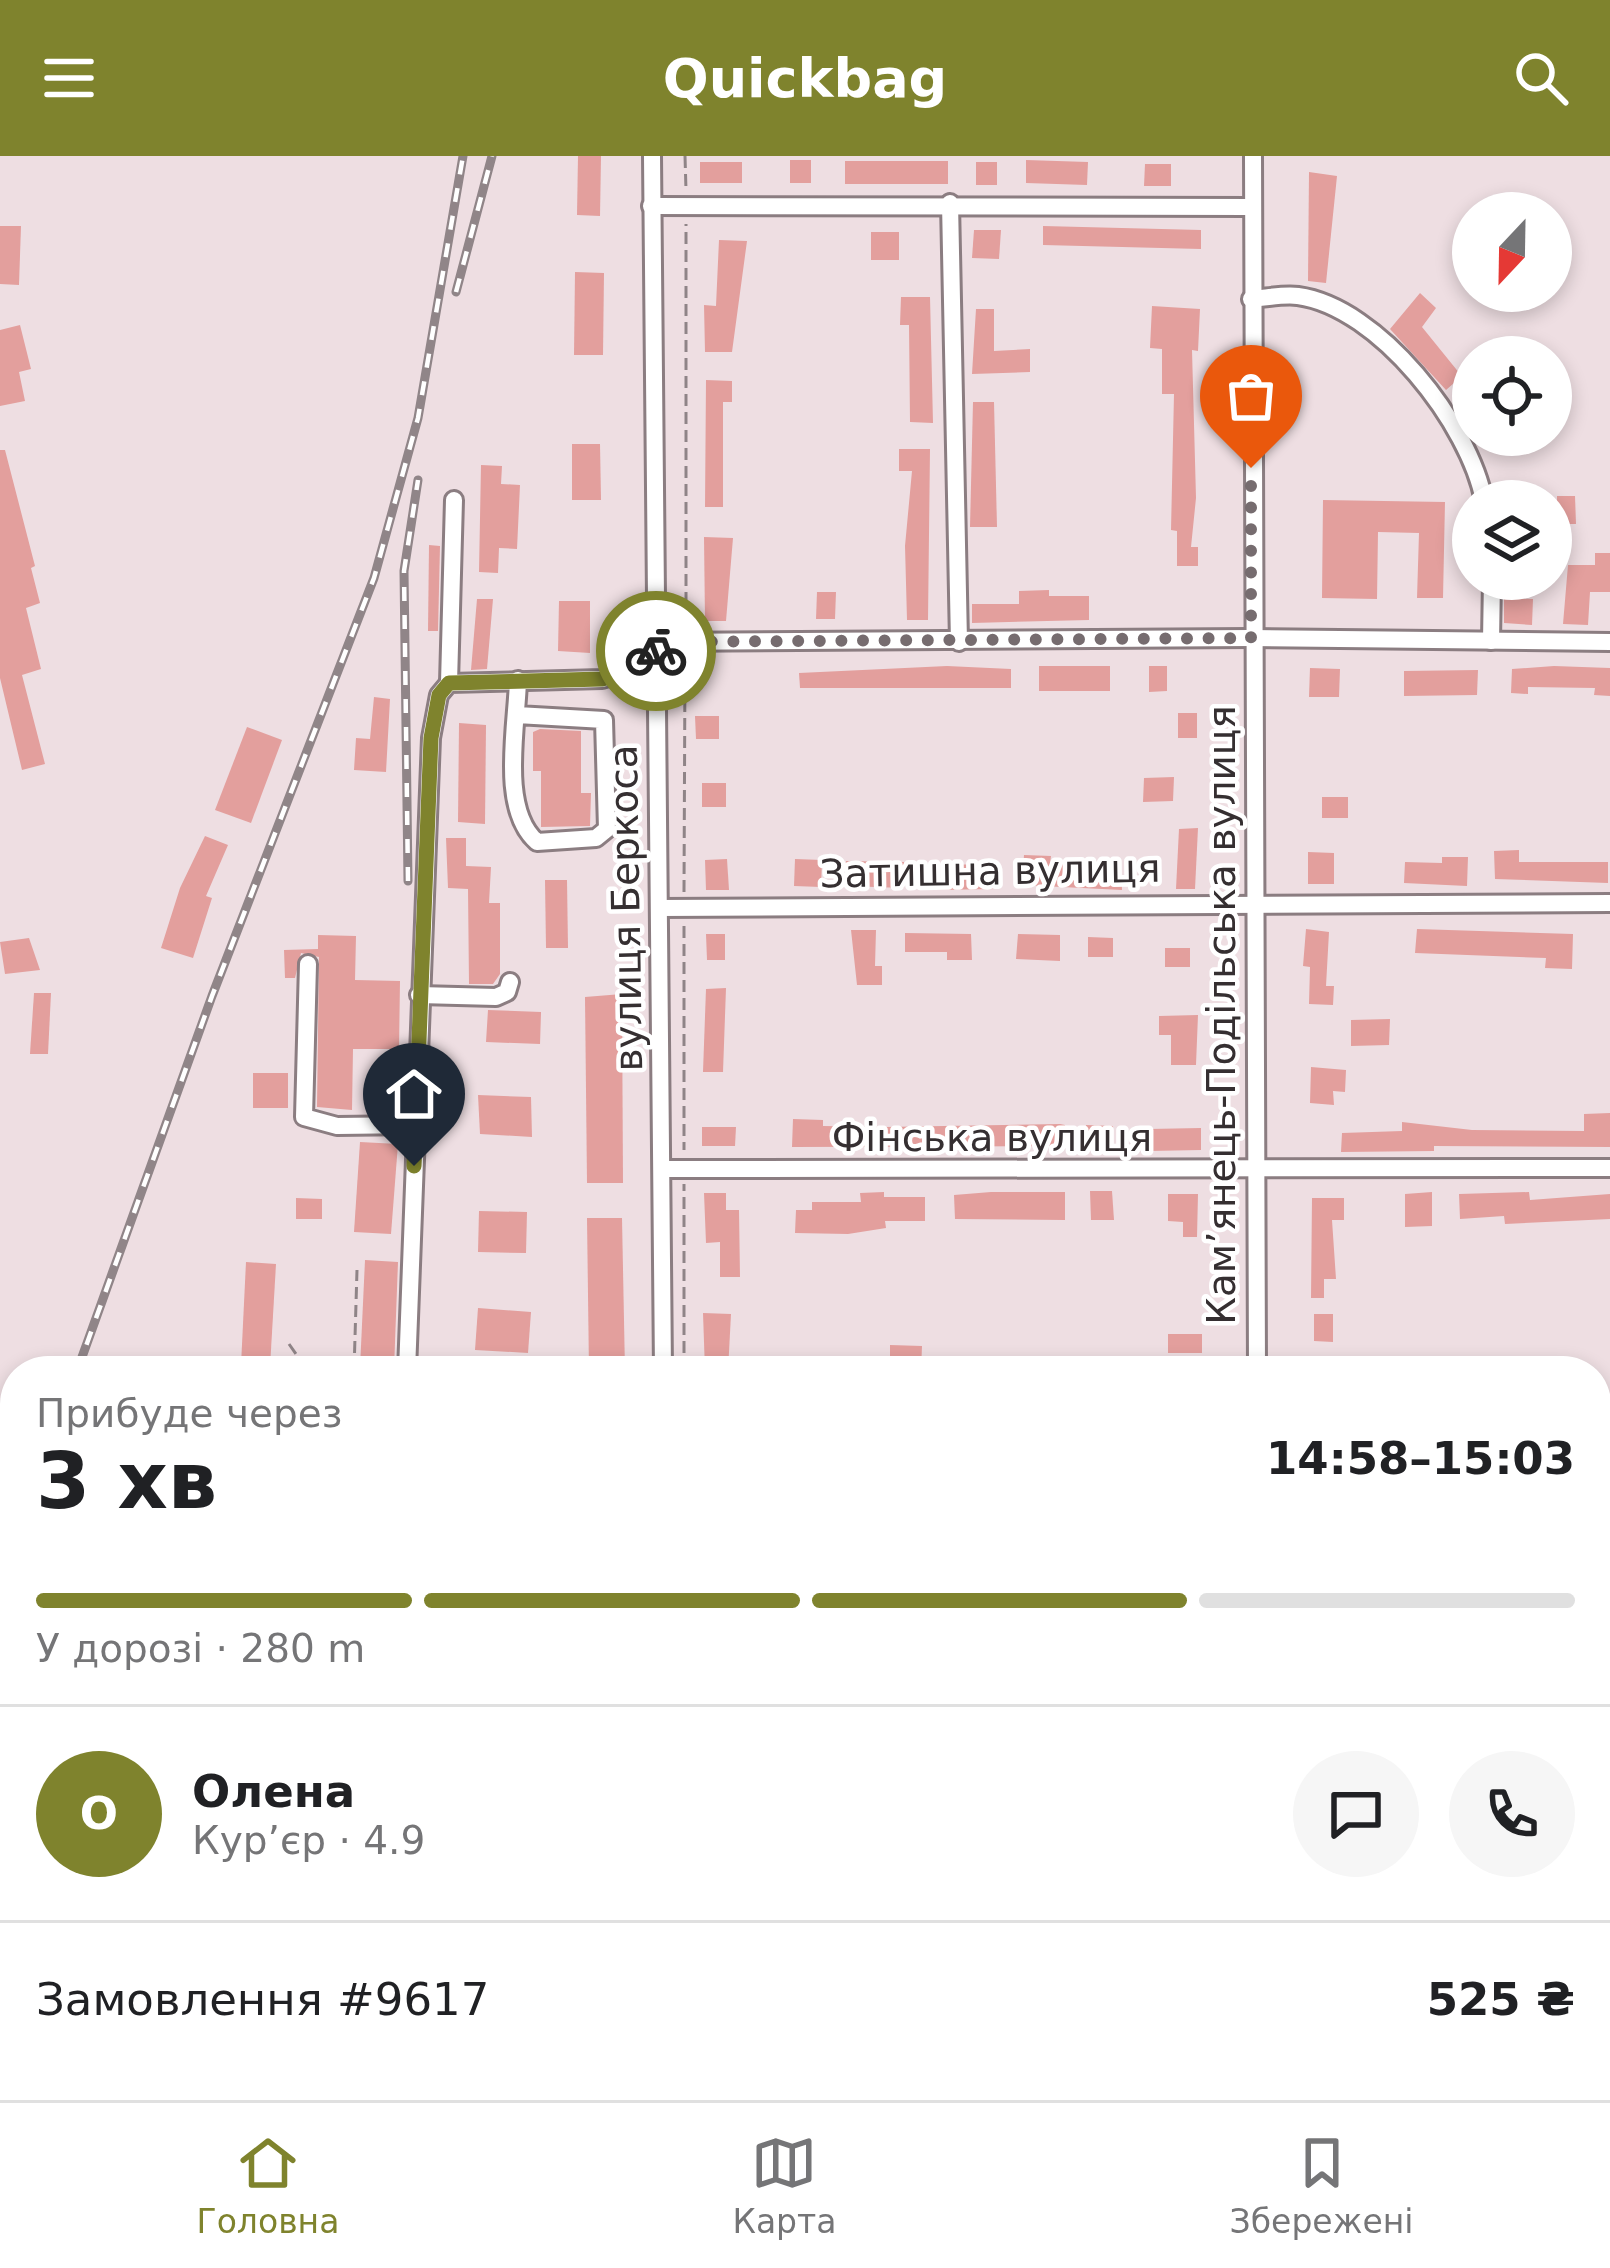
<!DOCTYPE html>
<html lang="uk">
<meta charset="utf-8">
<style>
body{margin:0;font-family:"DejaVu Sans",sans-serif;background:#f6f6f6;color:#202124;height:100vh;display:flex;flex-direction:column;font-size:45px;white-space:nowrap}
*{box-sizing:border-box;margin:0}
p{font-size:39px;color:#757577}
.icon{flex:none;width:66px;height:66px;fill:none;stroke:currentColor;stroke-width:2;stroke-linecap:round;stroke-linejoin:round}
.map{position:relative;flex:1;overflow:hidden}
.drawer{position:absolute;left:0px;top:1200px;width:1611px;height:744px;display:flex;flex-direction:column;background:#fff;border-radius:48px 48px 0 0;box-shadow:0 6px 18px #0003}
.drawer>*{flex:none}
.needle{width:78px;rotate:202deg}
.tools{position:absolute;left:1452px;top:36px;display:grid;gap:24px}
.tools a{display:grid;place-items:center;width:120px;height:120px;border-radius:50%;background:#fff;box-shadow:0 6px 18px #0003;font-size:60px}
.pin{position:absolute;display:grid;place-items:center;width:102px;height:102px;color:#fff;margin:-123px -51px;border-radius:50% 50% 50% 0;rotate:-45deg;box-shadow:0 0 12px #0007}
.pin .icon{rotate:45deg}
.courier{position:absolute;display:grid;place-items:center;width:120px;height:120px;margin:-60px;border:9px solid #7f832d;border-radius:50%;background:#fff;color:#222;box-shadow:0 3px 15px #0007}
.overview em{font-style:normal;font-weight:800}
.overview div{display:flex;flex-direction:column-reverse}
.overview{display:flex;align-items:center;justify-content:space-between;height:204px;padding:0 36px}
h1{font-size:78px;font-weight:800;line-height:90px}
.bar{display:grid;grid-template-columns:repeat(4,1fr);gap:18px 12px;align-content:center;height:144px;padding:0 36px}
.bar i{height:15px;border-radius:9px;background:#e0e0e0}
.bar .selected{background:#7f832d}
.bar p{grid-column:span 4}
.line{display:flex;align-items:center;gap:30px;padding:0 36px;border-top:3px solid #e0e0e0}
.line div{flex:1}
.round{display:grid;place-items:center;flex:none;width:126px;height:126px;border-radius:63px;background:#f6f6f6}
header{display:flex;justify-content:space-between;align-items:center;height:156px;padding:0 36px;background:#7f832d;color:#fff;font-size:54px;font-weight:800}
.tab-bar{display:flex;justify-content:space-around;align-items:center;height:168px;border-top:3px solid #e0e0e0;background:#fff;font-size:33px;color:#757577}
.tab-bar a{display:grid;justify-items:center;gap:6px}
.tab-bar .selected{color:#7f832d}
.map>svg:first-child{display:block}
.building{fill:#e39f9d}
.lines{fill:none;stroke-linecap:round;stroke-linejoin:round}
.minor-casing{stroke:#8b7d81;stroke-width:22}
.path{stroke:#8f8487;stroke-width:3;stroke-dasharray:12 6;stroke-linecap:butt}
.minor{stroke:#fff;stroke-width:16}
.rail-casing{stroke:#908588;stroke-width:9}
.rail{stroke:#fff;stroke-width:4.5;stroke-dasharray:14;stroke-linecap:butt}
.done{stroke:#766c6f;stroke-width:12;stroke-dasharray:0 21.6}
.route{stroke:#7f832d;stroke-width:15}
.labels{text-anchor:middle;dominant-baseline:central;stroke-width:9;stroke-linejoin:round;paint-order:stroke}
.street-label{font-size:39px;fill:#352f31;stroke:#fff}
</style>
<header><svg class="icon" aria-label="menu" viewBox="0 0 24 24"><path d="M4 6h16M4 12h16M4 18h16"/></svg>Quickbag<svg class="icon" aria-label="search" viewBox="0 0 24 24"><circle cx="10" cy="10" r="6"/><path d="M15 15l6 6"/></svg></header>
<div class="map">
<svg width="1610" height="1944" viewBox="0 0 1610 1944">
<rect width="100%" height="100%" fill="#eedee2"/>
<g class="building">
<polygon points="578,0 601,0 600,60 577,59"/>
<rect x="790" y="4" width="21" height="23"/>
<polygon points="1026,4 1088,6 1087,29 1026,27"/>
<rect x="845" y="5" width="103" height="23"/>
<rect x="700" y="6" width="42" height="21"/>
<rect x="976" y="6" width="21" height="23"/>
<polygon points="1145,8 1171,8 1171,30 1144,30"/>
<polygon points="1309,16 1337,20 1326,127 1308,125"/>
<polygon points="0,70 21,70 19,129 0,128"/>
<polygon points="1043,70 1201,74 1201,93 1043,89"/>
<polygon points="974,74 1001,74 999,103 972,102"/>
<rect x="871" y="76" width="28" height="28"/>
<polygon points="719,84 747,85 732,196 705,196 704,149 716,150"/>
<polygon points="575,116 604,117 603,199 574,199"/>
<polygon points="1420,137 1436,152 1422,171 1473,234 1473,272 1454,227 1446,234 1390,173"/>
<polygon points="901,141 930,141 933,267 910,266 909,169 900,169"/>
<polygon points="1152,150 1200,153 1198,195 1192,194 1196,342 1191,391 1198,391 1198,410 1177,410 1177,375 1171,374 1174,238 1162,238 1162,193 1150,192"/>
<polygon points="976,153 994,153 994,195 1030,193 1030,216 972,218"/>
<polygon points="20,169 31,213 19,216 25,245 0,250 0,174"/>
<polygon points="706,224 732,225 732,246 723,246 723,351 705,351"/>
<polygon points="973,246 994,246 997,371 970,371"/>
<polygon points="572,288 600,288 601,344 572,344"/>
<polygon points="899,293 930,293 928,464 907,464 905,390 912,315 899,315"/>
<polygon points="0,294 5,294 35,410 31,412 40,447 26,452 41,513 22,519 45,608 22,614 0,522"/>
<polygon points="481,309 502,310 501,328 520,329 517,393 499,392 498,417 479,416"/>
<polygon points="1557,340 1575,340 1576,368 1557,368"/>
<polygon points="1323,344 1445,346 1443,442 1417,442 1419,377 1378,376 1377,443 1322,442"/>
<polygon points="704,381 733,382 726,465 705,465"/>
<polygon points="429,389 440,390 438,475 428,475"/>
<polygon points="1595,397 1610,397 1610,436 1590,436 1588,469 1563,468 1568,409 1595,409"/>
<polygon points="1049,434 1049,440 1089,440 1089,464 972,467 972,448 1019,448 1019,435"/>
<polygon points="817,436 836,436 835,463 816,463"/>
<polygon points="1504,442 1533,443 1532,469 1504,467"/>
<polygon points="477,443 493,443 487,513 471,514"/>
<polygon points="559,445 590,445 590,497 558,495"/>
<polygon points="947,510 1011,513 1011,532 800,532 799,517"/>
<rect x="1039" y="510" width="71" height="25"/>
<polygon points="1149,510 1167,510 1167,535 1149,536"/>
<polygon points="1554,510 1610,512 1610,540 1594,539 1595,532 1528,531 1528,538 1511,537 1512,513"/>
<polygon points="1310,512 1340,513 1339,541 1309,541"/>
<polygon points="1478,514 1477,539 1404,540 1404,515"/>
<polygon points="374,541 390,543 386,616 354,614 356,582 370,583"/>
<rect x="1178" y="557" width="19" height="25"/>
<polygon points="695,560 719,560 719,583 696,583"/>
<polygon points="459,567 486,569 485,668 458,666"/>
<polygon points="247,571 282,584 251,667 215,654"/>
<polygon points="540,573 581,575 581,637 591,637 590,670 541,671 541,615 533,615 533,576"/>
<polygon points="1174,621 1173,645 1143,646 1144,622"/>
<rect x="702" y="627" width="24" height="24"/>
<rect x="1322" y="641" width="26" height="21"/>
<polygon points="1198,672 1195,733 1176,733 1179,673"/>
<polygon points="205,680 228,689 206,740 212,742 193,802 161,792 180,732"/>
<polygon points="446,682 466,682 466,710 491,711 489,747 500,747 500,818 493,828 469,828 468,733 448,732"/>
<polygon points="1519,694 1519,706 1608,706 1608,727 1495,723 1494,695"/>
<polygon points="1308,696 1334,697 1334,728 1308,728"/>
<polygon points="1024,699 1051,700 1050,708 1121,709 1122,734 1022,729"/>
<polygon points="1442,701 1468,701 1467,730 1404,727 1405,706 1442,707"/>
<polygon points="727,703 729,734 706,734 705,704"/>
<polygon points="795,703 822,704 821,731 794,730"/>
<polygon points="846,705 904,706 904,732 846,730"/>
<polygon points="996,708 996,733 935,734 934,709"/>
<polygon points="545,724 567,724 568,792 546,792"/>
<polygon points="1306,773 1329,776 1326,830 1334,830 1333,849 1309,848 1310,811 1303,810"/>
<polygon points="1417,773 1573,778 1572,813 1545,812 1546,802 1415,797"/>
<polygon points="851,774 876,774 875,810 882,810 882,829 857,829"/>
<polygon points="905,777 971,778 972,804 947,804 947,796 905,796"/>
<polygon points="706,778 725,778 725,804 707,804"/>
<polygon points="1018,778 1060,779 1060,805 1016,803"/>
<polygon points="318,779 356,780 355,824 400,825 399,893 353,893 352,954 317,951 319,801 301,797 295,822 285,822 284,794 318,793"/>
<polygon points="1088,781 1113,782 1113,801 1088,801"/>
<polygon points="29,782 40,814 5,818 0,786"/>
<rect x="1165" y="792" width="25" height="19"/>
<polygon points="726,832 723,916 703,916 706,833"/>
<polygon points="34,837 51,837 48,898 30,898"/>
<polygon points="622,838 623,1027 587,1027 585,841"/>
<polygon points="488,854 541,856 540,888 486,886"/>
<polygon points="1198,859 1196,909 1171,909 1171,879 1159,879 1159,860"/>
<polygon points="1390,863 1389,889 1351,890 1351,864"/>
<polygon points="1311,911 1346,914 1345,936 1333,935 1334,949 1310,947"/>
<rect x="253" y="917" width="35" height="35"/>
<polygon points="478,939 531,941 532,981 480,978"/>
<polygon points="1610,957 1610,991 1434,990 1434,995 1341,996 1342,977 1402,975 1402,966 1472,974 1584,975 1584,958"/>
<polygon points="793,963 823,964 823,970 885,971 1060,968 1065,969 1065,990 792,991"/>
<polygon points="1086,969 1113,970 1113,991 1087,990"/>
<polygon points="702,971 736,971 735,990 702,990"/>
<polygon points="1201,972 1201,994 1149,995 1149,973"/>
<polygon points="360,986 398,988 391,1078 354,1076"/>
<polygon points="1090,1035 1112,1035 1114,1064 1091,1064"/>
<polygon points="884,1036 884,1041 925,1041 925,1065 885,1065 886,1072 848,1078 795,1077 796,1054 812,1054 812,1046 861,1046 860,1037"/>
<polygon points="991,1036 1065,1036 1065,1064 955,1063 954,1039"/>
<polygon points="1432,1036 1432,1070 1405,1071 1405,1038"/>
<polygon points="1529,1036 1530,1044 1610,1038 1610,1063 1505,1068 1504,1060 1460,1063 1459,1038"/>
<polygon points="704,1037 726,1037 726,1054 739,1054 740,1121 720,1121 720,1086 706,1087"/>
<polygon points="1168,1038 1198,1038 1197,1081 1183,1081 1183,1066 1168,1065"/>
<polygon points="296,1042 322,1043 322,1063 296,1063"/>
<polygon points="1312,1042 1344,1042 1344,1064 1332,1064 1336,1123 1324,1123 1324,1142 1311,1142"/>
<polygon points="479,1055 527,1056 526,1097 478,1096"/>
<polygon points="587,1062 622,1062 625,1215 589,1215"/>
<polygon points="365,1104 398,1106 394,1213 360,1212"/>
<polygon points="246,1106 276,1108 270,1211 241,1209"/>
<polygon points="478,1152 531,1156 528,1197 475,1194"/>
<polygon points="703,1157 731,1158 728,1215 705,1215"/>
<polygon points="1314,1158 1333,1158 1333,1186 1314,1185"/>
<rect x="1168" y="1178" width="34" height="19"/>
<polygon points="890,1189 922,1190 921,1215 890,1215"/>
<polygon points="1610,1612 1610,1668 1596,1653 1596,1625"/>
<rect x="118" y="1929" width="31" height="15"/>
</g>
<g class="lines">
<defs>
<g id="minor">
<polyline points="652,0 663,1215"/>
<polyline points="1253,0 1257,1215"/>
<polyline points="950,47 959,486"/>
<polyline points="651,50 1251,51"/>
<path d="M 1251,143 C 1266,142 1283,138 1298,140 C 1379,151 1470,269 1484,345"/>
<polyline points="1491,485 1492,423"/>
<polyline points="656,486 1251,482 1610,486"/>
<polyline points="449,527 454,344"/>
<path d="M 517,559 L 604,564 L 607,673 L 596,682 L 537,686 C 499,653 517,570 518,524"/>
<polyline points="659,752 1610,747"/>
<polyline points="308,808 304,961 337,970 415,969"/>
<polyline points="419,839 496,841 507,836 510,826"/>
<polyline points="662,1013 1610,1012"/>
<polyline points="407,1215 431,582 439,539 449,527 602,523 657,507"/>
<polyline points="1596,1282 1610,1281"/>
<polyline points="0,1584 15,1584"/>
<polyline points="1596,1738 1610,1749"/>
<polyline points="659,1929 659,1944"/>
<polyline points="52,1944 52,1929"/>
<polyline points="400,1944 401,1929"/>
<polyline points="764,1944 1261,1934 1610,1938"/>
</g>
</defs>
<use href="#minor" class="minor-casing"/>
<g class="path">
<polyline points="685,0 686,34"/>
<polyline points="686,466 686,68"/>
<polyline points="684,736 685,506"/>
<polyline points="684,770 684,994"/>
<polyline points="289,1188 308,1215"/>
<polyline points="354,1215 357,1114"/>
<polyline points="684,1215 684,1028"/>
<polyline points="578,1929 578,1937 639,1938"/>
</g>
<use href="#minor" class="minor"/>
<defs>
<g id="rail">
<polyline points="456,136 492,0"/>
<polyline points="408,725 404,415 418,324"/>
<polyline points="77,1215 212,840 374,422 418,262 463,0"/>
<polyline points="0,1885 15,1659"/>
</g>
</defs>
<use href="#rail" class="rail-casing"/>
<use href="#rail" class="rail"/>
</g>
<g class="lines">
<polyline class="done" points="656,495 656,486 1251,482 1251,312"/>
<polyline class="route" points="414,1010 431,582 439,539 449,527 602,523 657,508 656,495"/>
</g>
<g class="labels">
<g class="street-label">
<text transform="translate(990 715) rotate(-1)">Затишна вулиця</text>
<text transform="translate(626 752) rotate(-91)">вулиця Беркоса</text>
<text transform="translate(1221 859) rotate(-90)">Кам’янець-Подільська вулиця</text>
<text x="992" y="981">Фінська вулиця</text>
</g>
</g>
</svg>
<div class="tools">
<a><svg class="needle" viewBox="-14 -14 28 28"><path d="M0-13l5 13h-10z" fill="#e53935"/><path d="M0 13l5-13h-10z" fill="#757577"/></svg></a>
<a><svg class="icon" aria-label="locate" viewBox="0 0 24 24"><circle cx="12" cy="12" r="6"/><path d="M12 2v4M12 18v4M2 12h4M18 12h4"/></svg></a>
<a><svg class="icon" aria-label="layers" viewBox="0 0 24 24"><path d="M12 4l9 5-9 5-9-5zM3 14l9 5 9-5"/></svg></a>
</div>
<div class="pin" style="left:1251px;top:312px;background:#ea580c"><svg class="icon" aria-label="bag" viewBox="0 0 24 24"><path d="M5 8h14l-1 12H6zM9 8a3 3 0 0 1 6 0"/></svg></div>
<div class="pin" style="left:414px;top:1010px;background:#1f2937"><svg class="icon" aria-label="home" viewBox="0 0 24 24"><path d="M3 11l9-7 9 7M6 9v11h12V9"/></svg></div>
<div class="courier" style="left:656px;top:495px"><svg class="icon" aria-label="bike" viewBox="0 0 24 24"><circle cx="6" cy="16" r="4"/><circle cx="18" cy="16" r="4"/><path d="M6 16l4-8h5l3 8M10 8l3 8H6M13 5h3"/></svg></div>
<section class="drawer">
<div class="overview"><div><h1>3 хв</h1><p>Прибуде через</p></div><em>14:58–15:03</em></div>
<div class="bar"><i class="selected"></i><i class="selected"></i><i class="selected"></i><i></i><p>У дорозі · 280 m</p></div>
<div class="line" style="height:216px"><b class="round" style="background:#7f832d;color:#fff">О</b><div><b>Олена</b><p>Кур’єр · 4.9</p></div><a class="round"><svg class="icon" aria-label="chat" viewBox="0 0 24 24"><path d="M4 5h16v11H9l-5 4z"/></svg></a><a class="round"><svg class="icon" aria-label="phone" viewBox="0 0 24 24"><path d="M5 4h4l2 5-3 2q2 4 5 5l2-3 5 2v4C11 20 4 13 5 4z"/></svg></a></div>
<div class="line" style="height:156px"><div>Замовлення #9617</div><b>525 ₴</b></div>
</section>
</div>
<nav class="tab-bar">
<a class="selected"><svg class="icon" aria-label="home" viewBox="0 0 24 24"><path d="M3 11l9-7 9 7M6 9v11h12V9"/></svg>Головна</a>
<a><svg class="icon" aria-label="map" viewBox="0 0 24 24"><path d="M3 6l6-2 6 2 6-2v14l-6 2-6-2-6 2zM9 4v14M15 6v14"/></svg>Карта</a>
<a><svg class="icon" aria-label="saved" viewBox="0 0 24 24"><path d="M7 4h10v16l-5-4-5 4z"/></svg>Збережені</a>
</nav>
